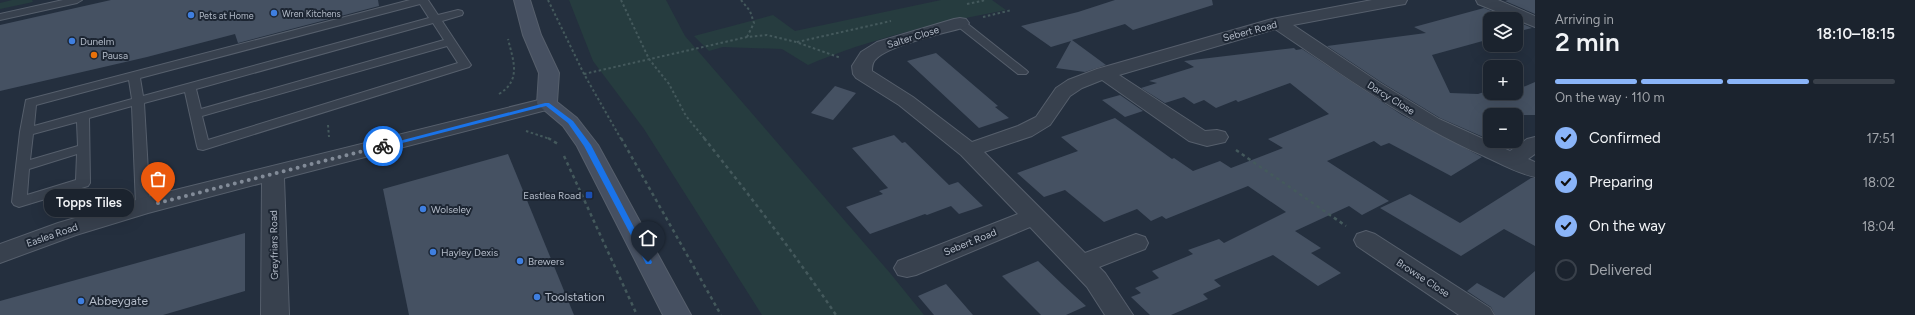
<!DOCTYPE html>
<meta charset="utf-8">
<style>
body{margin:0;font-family:Figtree,sans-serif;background:#282f3a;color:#f1f3f6;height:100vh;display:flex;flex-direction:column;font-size:15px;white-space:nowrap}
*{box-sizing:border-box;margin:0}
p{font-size:13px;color:#a0a4aa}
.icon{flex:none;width:22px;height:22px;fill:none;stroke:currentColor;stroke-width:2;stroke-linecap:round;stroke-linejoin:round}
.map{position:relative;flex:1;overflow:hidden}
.drawer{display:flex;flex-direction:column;background:#1b232e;width:380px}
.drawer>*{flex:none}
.tools{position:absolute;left:1483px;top:12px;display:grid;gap:8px}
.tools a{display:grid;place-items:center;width:40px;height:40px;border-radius:8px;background:#1b232e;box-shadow:0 4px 16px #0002,0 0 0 1px #39404a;font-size:20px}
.pin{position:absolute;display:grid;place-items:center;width:34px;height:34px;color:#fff;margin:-41px -17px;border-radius:50% 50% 50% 0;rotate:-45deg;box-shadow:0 0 4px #0007}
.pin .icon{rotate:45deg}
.courier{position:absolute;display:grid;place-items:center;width:40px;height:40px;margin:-20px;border:3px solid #1a73e8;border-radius:50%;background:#fff;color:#222;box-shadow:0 1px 5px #0007}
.bubble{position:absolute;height:28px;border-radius:12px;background:#1b232e;box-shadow:0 4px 16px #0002,0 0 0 1px #39404a;font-size:13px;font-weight:600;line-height:28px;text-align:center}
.summary em{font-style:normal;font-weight:600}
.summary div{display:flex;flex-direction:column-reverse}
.summary{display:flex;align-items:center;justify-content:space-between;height:68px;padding:0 20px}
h1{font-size:26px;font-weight:600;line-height:30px}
.bar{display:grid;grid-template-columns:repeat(4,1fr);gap:6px 4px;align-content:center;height:48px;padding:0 20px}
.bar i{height:5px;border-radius:3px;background:#39404a}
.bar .active{background:#8ab4f8}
.bar p{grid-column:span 4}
ol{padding:0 20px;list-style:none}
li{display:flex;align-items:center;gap:12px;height:44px}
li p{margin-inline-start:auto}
li .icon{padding:4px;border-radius:50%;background:#8ab4f8;color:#111;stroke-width:4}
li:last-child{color:#a0a4aa}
li i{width:22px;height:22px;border:2px solid #39404a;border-radius:50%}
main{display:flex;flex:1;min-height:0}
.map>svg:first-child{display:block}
.green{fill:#263c3f}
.building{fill:#455162}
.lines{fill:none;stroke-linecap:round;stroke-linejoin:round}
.lane-casing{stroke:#565f6c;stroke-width:2}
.street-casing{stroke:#565f6c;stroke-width:2}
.secondary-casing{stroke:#565f6c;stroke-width:2}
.path-far1{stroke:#44595c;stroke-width:2;stroke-dasharray:2.5 2.5;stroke-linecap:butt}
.path{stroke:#44595c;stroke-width:2.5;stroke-dasharray:3.5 3.5;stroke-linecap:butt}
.lane{fill:#38414e;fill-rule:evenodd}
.street{fill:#38414e;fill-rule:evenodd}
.secondary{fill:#465061;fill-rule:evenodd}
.route{fill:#1a73e8}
.done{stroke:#828b98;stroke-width:4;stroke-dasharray:0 7.2}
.shop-dot{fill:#3f7fe0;stroke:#1d2633;stroke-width:1.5}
.food-dot{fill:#e8710a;stroke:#1d2633;stroke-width:1.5}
.transit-dot{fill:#1a4fb4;stroke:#1d2633;stroke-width:1.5}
.labels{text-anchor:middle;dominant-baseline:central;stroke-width:4;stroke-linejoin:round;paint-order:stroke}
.far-poi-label{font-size:9px;fill:#b4bcc9;stroke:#1d2633;text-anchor:start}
.street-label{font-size:10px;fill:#b4bcc9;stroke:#1d2633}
.poi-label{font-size:10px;fill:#b4bcc9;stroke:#1d2633;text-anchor:start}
.near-poi-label{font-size:12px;fill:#b4bcc9;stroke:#1d2633;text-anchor:start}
</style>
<main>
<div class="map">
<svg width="1535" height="315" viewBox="0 0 1535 315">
<rect width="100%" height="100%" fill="#242f3e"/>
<g class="green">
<polygon points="12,0 32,0 33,2 0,9 0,3"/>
<polygon points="569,0 666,0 685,36 890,273 924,315 762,315 644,129 593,61"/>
<path d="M 941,0 L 992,0 L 1006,10 C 939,23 871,38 808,65 L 782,49 L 723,47 L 709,51 L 694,36 L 773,15 L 795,31 Z"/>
</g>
<g class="building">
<polygon points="111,0 378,0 379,6 238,43 235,34 147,57 0,91 0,25"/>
<polygon points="1115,0 1212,0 1213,5 1133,30 1125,24 1072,40 1106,65 1085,72 1056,68 1071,41 1051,47 1021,26 1078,12"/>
<polygon points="1508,0 1535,0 1535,14 1505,1"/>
<polygon points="1484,8 1511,19 1490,19 1490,39 1432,55 1450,93 1478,94 1490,90 1490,93 1516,93 1516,90 1535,82 1535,115 1490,115 1490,140 1440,118 1381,82 1327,46 1426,33 1414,27"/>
<polygon points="1516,21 1532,28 1516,32"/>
<polygon points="1294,48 1296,50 1302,49 1402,115 1482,157 1451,176 1389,143 1381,146 1374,141 1327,161 1389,201 1362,215 1349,206 1295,231 1321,248 1311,253 1341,273 1318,286 1273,255 1214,280 1221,286 1203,294 1208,299 1171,315 1150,315 1131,297 1141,293 1135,288 1159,278 1152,271 1193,254 1188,250 1219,239 1224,243 1286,212 1248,186 1166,219 1162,216 1151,221 1137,209 1104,222 1065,190 1044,197 1017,173 1078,151 1061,137 1115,118 1172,159 1174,158 1193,171 1220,161 1231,168 1283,148 1268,139 1329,114 1290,83 1238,102 1236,100 1216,108 1204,100 1194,104 1184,97 1165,103 1141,88 1157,83 1149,81 1194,67 1184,61"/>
<polygon points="936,53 998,106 995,107 1009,118 979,128 907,61"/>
<polygon points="835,86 856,93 833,120 811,113"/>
<polygon points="1120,95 1143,111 1125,117 1102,100"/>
<polygon points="894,135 902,143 905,142 949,185 958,182 983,206 959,214 951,206 927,215 925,214 870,234 846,207 883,194 879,191 888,188 852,148"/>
<polygon points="508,154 574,315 409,315 383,189"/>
<polygon points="1531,178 1535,178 1535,246 1504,229 1461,256 1380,208 1410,194 1460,223"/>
<polygon points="245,233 245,291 163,315 0,315 0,301"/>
<polygon points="1038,261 1062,284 1086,306 1066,315 1041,315 1002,276"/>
<polygon points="1535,271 1535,315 1495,315 1491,307 1467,291 1477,283 1504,298"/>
<polygon points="946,284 973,315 934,315 918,296"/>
</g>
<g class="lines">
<defs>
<g id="lane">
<polygon points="63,0 82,0 77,3 0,20 0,14"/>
<path d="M 410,0 L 428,0 L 438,15 L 458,10 L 462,11 L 463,13 L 462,15 L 442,21 L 471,65 L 469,67 L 203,150 L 198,149 L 197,146 L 185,92 L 144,103 L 150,206 L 148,209 L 143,211 L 138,209 L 136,206 L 132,106 L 89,118 L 90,183 L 88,186 L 19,207 L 14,205 L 12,202 L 20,132 L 26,100 ZM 420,4 L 429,18 L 143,96 L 140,78 ZM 433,23 L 444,40 L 201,109 L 196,89 ZM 447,46 L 458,63 L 208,140 L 202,116 ZM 129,80 L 132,99 L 34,126 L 36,105 ZM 77,122 L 78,146 L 30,160 L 33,134 ZM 77,154 L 76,180 L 27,195 L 29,169 Z"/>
<polygon points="960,20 964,21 1026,70 1028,72 1026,74 1018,74 956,25 955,23 956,21"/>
</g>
<g id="street">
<path d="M 1372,0 L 1407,0 L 1405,4 L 1399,5 L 1293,25 L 1380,83 L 1439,119 L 1510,151 L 1527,139 L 1535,137 L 1535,154 L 1528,159 L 1535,162 L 1535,177 C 1517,173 1501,164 1484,156 C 1409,123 1343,75 1275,29 L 1119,75 L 1205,131 L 1217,130 L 1225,132 L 1228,137 L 1225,142 L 1207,146 L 1189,141 L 1102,80 L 1082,88 L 1070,96 L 1050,125 L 1032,136 L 984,152 L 1085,253 L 1136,234 L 1145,237 L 1148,243 L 1145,249 L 1099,267 L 1105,273 L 1133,315 L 1105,315 L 1087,287 L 1030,227 L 916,275 L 907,277 L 898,275 L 894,268 L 898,261 L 1018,214 L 961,155 L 899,105 L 856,78 L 853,74 L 852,66 L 861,52 L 877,42 L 954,19 L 960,18 L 966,19 L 969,23 L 966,27 C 945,33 888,45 875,60 C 872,64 872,67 872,71 L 913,97 L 972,142 L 1018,126 L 1036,117 L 1056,88 L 1068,80 L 1097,69 L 1272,19 Z"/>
<polygon points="1476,0 1498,0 1535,16 1535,27 1478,4"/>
<polygon points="547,98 554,100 557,104 554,108 284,178 289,315 261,315 262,183 148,213 76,235 0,263 0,244 58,223 143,198"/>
<polygon points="1366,231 1375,234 1490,308 1494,315 1459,315 1357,246 1354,240 1357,234"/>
</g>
<polygon id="secondary" points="514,0 530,0 541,35 559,73 557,102 577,118 598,145 691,315 663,315 577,146 563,126 537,104 539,73 523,35"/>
</defs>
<use href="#lane" class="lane-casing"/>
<use href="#street" class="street-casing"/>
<use href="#secondary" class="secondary-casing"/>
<g class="path-far1">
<polyline points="548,0 584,74 621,139"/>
<polyline points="621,0 649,59 669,84 686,116 705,139"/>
<polyline points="741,0 750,11 754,23 747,37"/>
<polyline points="967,4 986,0"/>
<polyline points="983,17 1012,10"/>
<polyline points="797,42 891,21"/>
<polyline points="584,74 747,37 767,35 796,42 841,58"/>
<path d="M 499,94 C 522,80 513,60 508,39"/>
<polyline points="328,125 329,137"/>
<polyline points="526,131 550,139"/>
</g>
<g class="path">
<polyline points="548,138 558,144"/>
<polyline points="621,138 721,315"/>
<path d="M 704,138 C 750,196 795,254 836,315"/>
<polyline points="1236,150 1346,226"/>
<polyline points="564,156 637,315"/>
</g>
<use href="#lane" class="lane"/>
<use href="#street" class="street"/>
<use href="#secondary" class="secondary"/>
</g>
<polygon class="route" points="545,103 549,103 573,121 591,145 652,262 651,264 646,264 645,262 584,146 568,123 546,106 383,148 380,146"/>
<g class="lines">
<polyline class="done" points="158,203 383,146"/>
</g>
<g class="shop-dot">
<circle cx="274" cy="13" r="4"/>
<circle cx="191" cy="15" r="4"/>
<circle cx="72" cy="41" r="4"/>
<circle cx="423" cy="209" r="4"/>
<circle cx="433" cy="252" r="4"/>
<circle cx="520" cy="261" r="4"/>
<circle cx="537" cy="297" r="4"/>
<circle cx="81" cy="301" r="4"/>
</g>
<circle class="food-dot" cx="94" cy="55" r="4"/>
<rect class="transit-dot" x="585" y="191" width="8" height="8" rx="2"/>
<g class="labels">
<g class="far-poi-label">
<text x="282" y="13">Wren Kitchens</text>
<text x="199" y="15">Pets at Home</text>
</g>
<g class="street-label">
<text transform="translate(1250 31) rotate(-15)">Sebert Road</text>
<text transform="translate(913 37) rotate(-17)">Salter Close</text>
<text transform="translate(1391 98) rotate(32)">Darcy Close</text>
<text transform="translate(52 235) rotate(-19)">Easlea Road</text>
<text transform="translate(970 242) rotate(-22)">Sebert Road</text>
<text transform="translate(274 245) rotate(-91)">Greyfriars Road</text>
<text transform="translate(1423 278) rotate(33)">Browse Close</text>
</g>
<g class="poi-label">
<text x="80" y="41">Dunelm</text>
<text x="102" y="55">Pausa</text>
<text x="581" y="195" text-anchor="end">Eastlea Road</text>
<text x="431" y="209">Wolseley</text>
<text x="441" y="252">Hayley Dexis</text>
<text x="528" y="261">Brewers</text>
</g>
<g class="near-poi-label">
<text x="545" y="297">Toolstation</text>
<text x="89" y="301">Abbeygate</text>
</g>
</g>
</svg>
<div class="tools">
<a><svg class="icon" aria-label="layers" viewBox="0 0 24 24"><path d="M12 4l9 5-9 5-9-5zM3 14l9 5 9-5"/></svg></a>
<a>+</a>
<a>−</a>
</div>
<div class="pin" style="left:158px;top:203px;background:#ea580c"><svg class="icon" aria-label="bag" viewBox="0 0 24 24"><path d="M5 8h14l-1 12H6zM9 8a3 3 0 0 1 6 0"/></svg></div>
<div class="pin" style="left:648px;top:262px;background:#1f2937"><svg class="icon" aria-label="home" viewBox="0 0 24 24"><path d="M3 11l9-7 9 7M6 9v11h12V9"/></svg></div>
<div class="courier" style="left:383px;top:146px"><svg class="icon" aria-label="bike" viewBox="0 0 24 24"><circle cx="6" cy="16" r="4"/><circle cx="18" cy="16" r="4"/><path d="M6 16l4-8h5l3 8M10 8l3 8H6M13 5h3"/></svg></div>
<div class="bubble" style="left:44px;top:189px;width:90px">Topps Tiles</div>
</div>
<section class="drawer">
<div class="summary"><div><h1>2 min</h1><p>Arriving in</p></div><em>18:10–18:15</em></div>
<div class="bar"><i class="active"></i><i class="active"></i><i class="active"></i><i></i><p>On the way · 110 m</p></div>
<ol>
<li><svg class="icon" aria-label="check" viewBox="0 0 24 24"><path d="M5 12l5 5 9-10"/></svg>Confirmed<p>17:51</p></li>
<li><svg class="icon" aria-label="check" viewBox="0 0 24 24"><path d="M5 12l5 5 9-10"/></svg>Preparing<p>18:02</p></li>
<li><svg class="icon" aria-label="check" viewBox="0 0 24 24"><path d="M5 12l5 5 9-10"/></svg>On the way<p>18:04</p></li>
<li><i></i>Delivered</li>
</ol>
</section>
</main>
